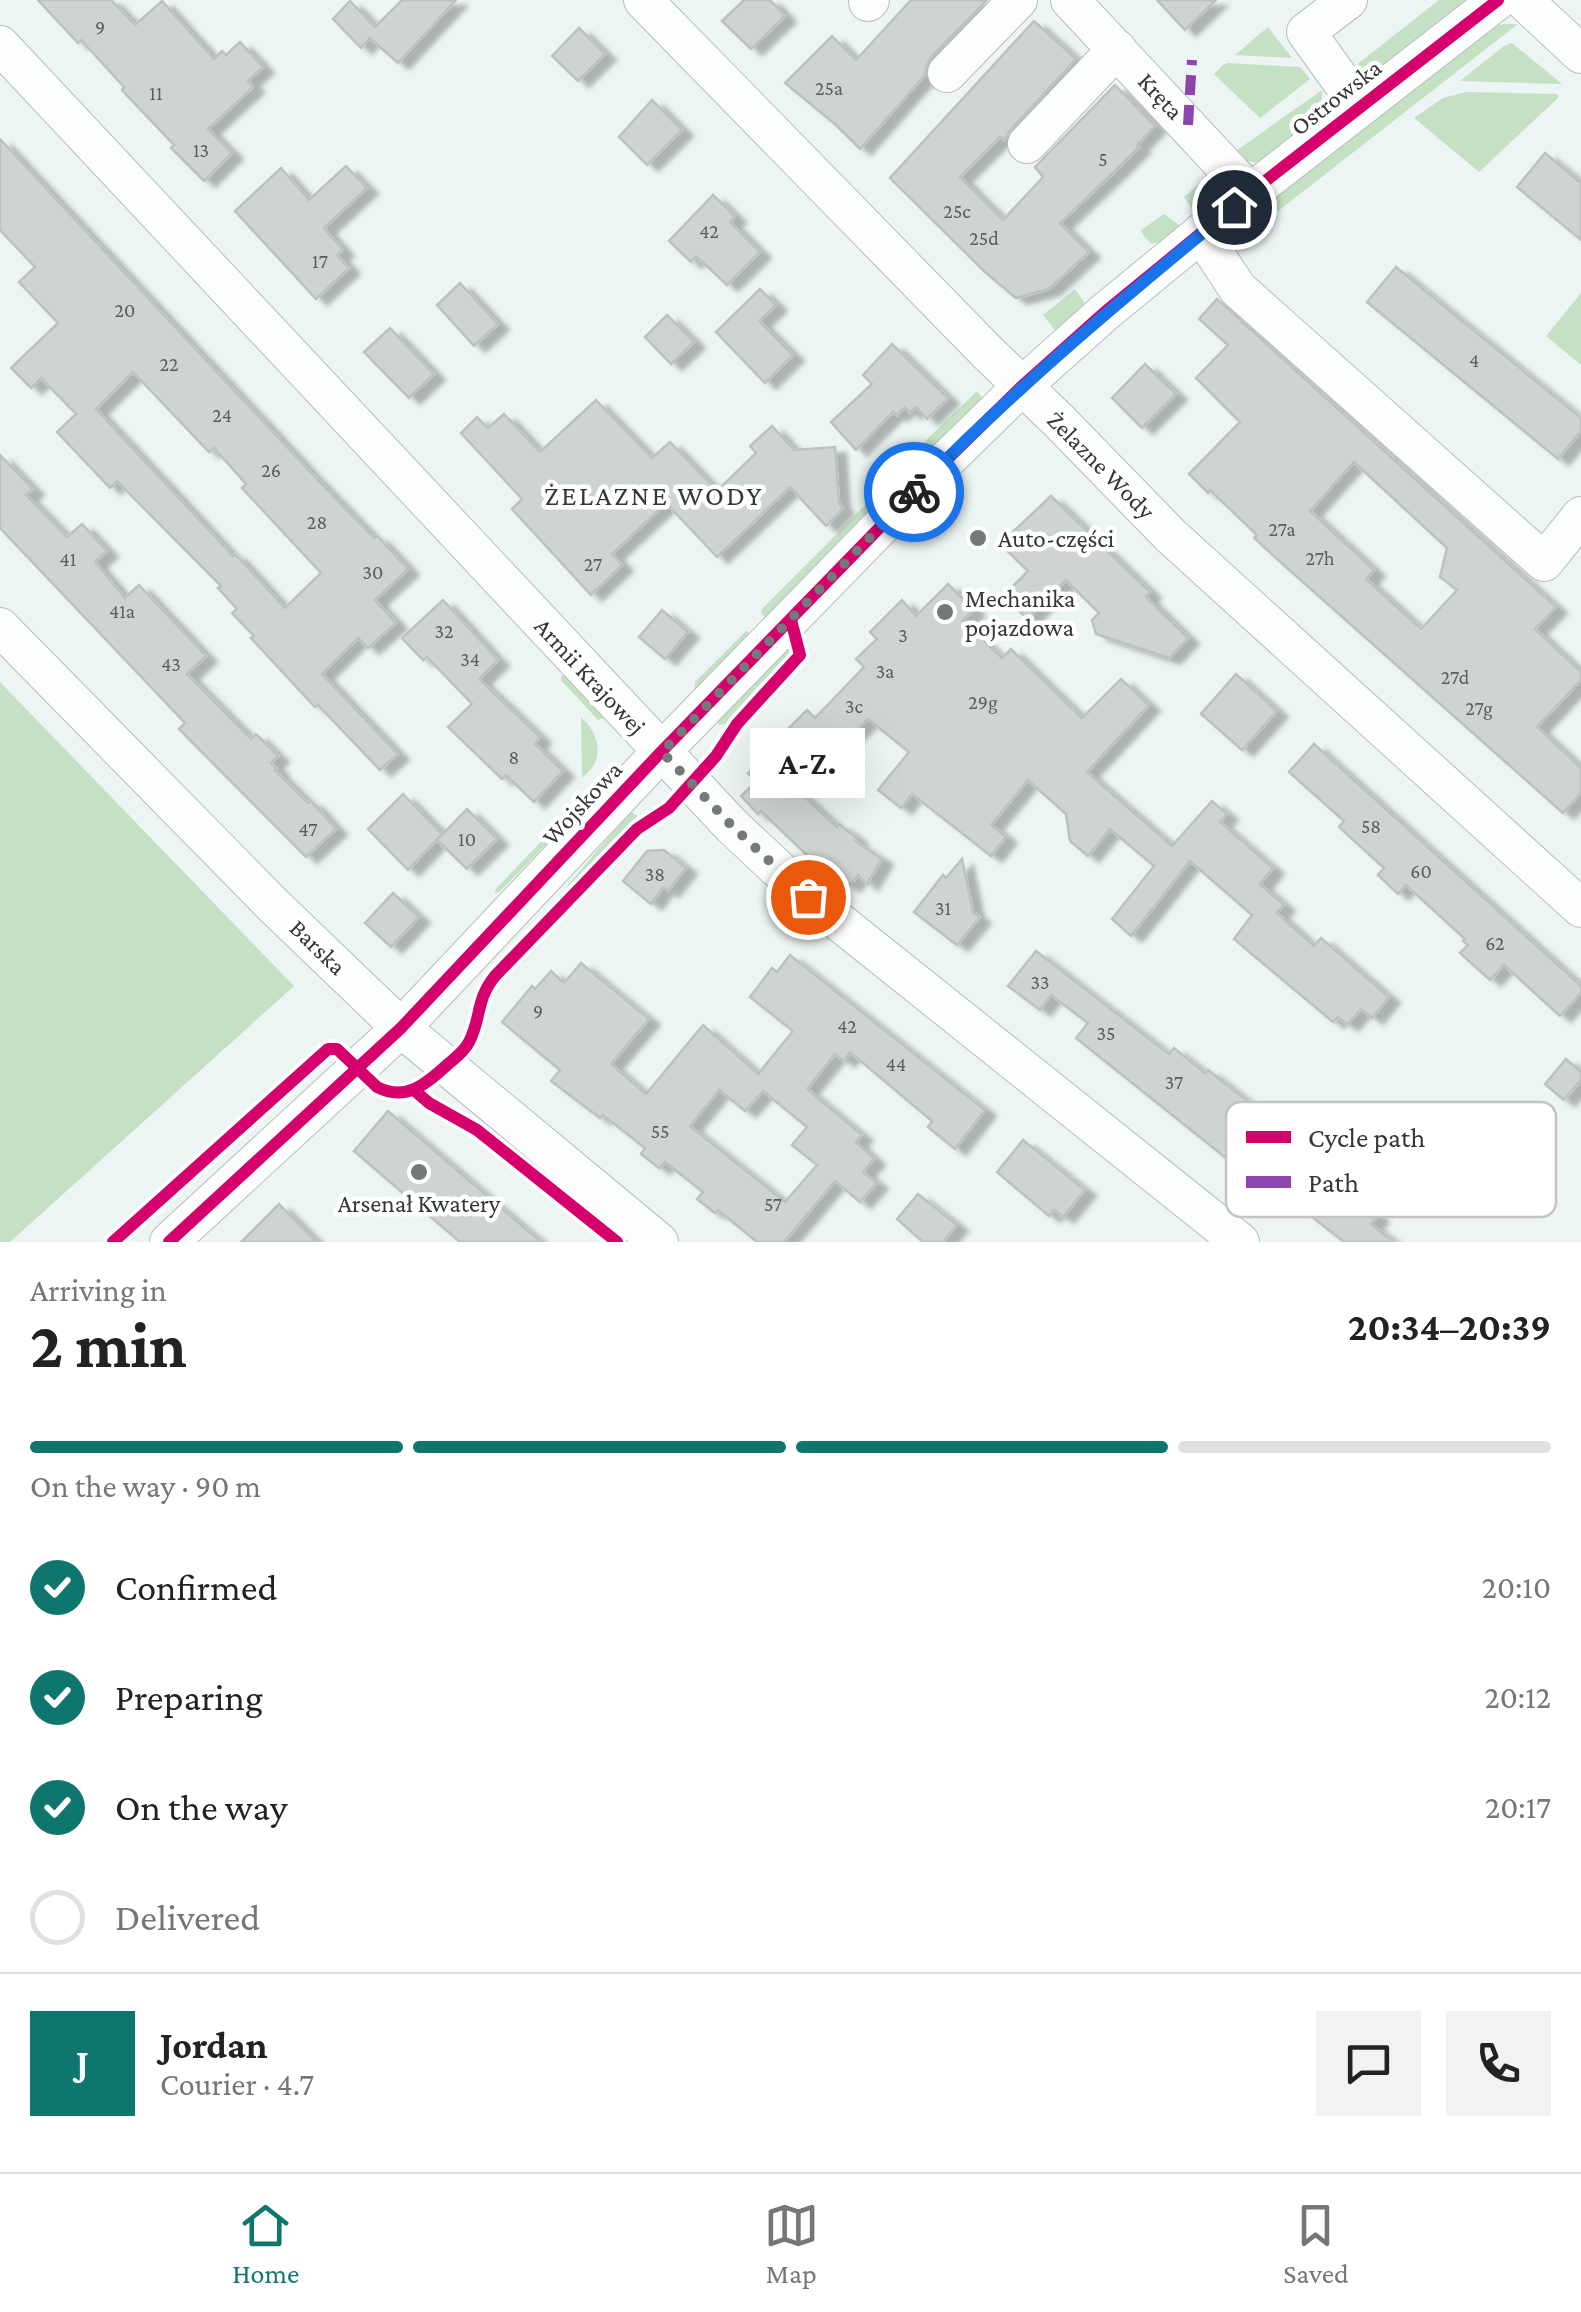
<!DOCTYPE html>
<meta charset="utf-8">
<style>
body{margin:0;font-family:"Crimson Pro",serif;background:#f2f2f2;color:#222;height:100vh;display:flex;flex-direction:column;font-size:38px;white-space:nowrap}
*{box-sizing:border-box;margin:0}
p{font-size:32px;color:#767676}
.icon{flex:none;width:55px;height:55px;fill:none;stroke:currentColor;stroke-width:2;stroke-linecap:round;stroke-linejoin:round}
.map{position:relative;height:1242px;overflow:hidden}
.side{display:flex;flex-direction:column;background:#fff;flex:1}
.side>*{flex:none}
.pin{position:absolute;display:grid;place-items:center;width:85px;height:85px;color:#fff;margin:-42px;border:5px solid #fff;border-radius:50%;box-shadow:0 2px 10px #0007}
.courier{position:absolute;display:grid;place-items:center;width:100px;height:100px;margin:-50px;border:8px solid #1a73e8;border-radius:50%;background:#fff;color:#222;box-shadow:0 2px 12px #0007}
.bubble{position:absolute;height:70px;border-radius:0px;background:#fff;box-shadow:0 10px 40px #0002;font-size:32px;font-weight:700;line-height:70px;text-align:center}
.overview em{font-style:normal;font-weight:700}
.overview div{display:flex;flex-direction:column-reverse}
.overview{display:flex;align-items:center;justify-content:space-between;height:170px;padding:0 30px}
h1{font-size:65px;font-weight:700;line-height:75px}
.bar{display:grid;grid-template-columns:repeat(4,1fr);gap:15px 10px;align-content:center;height:120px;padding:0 30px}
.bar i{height:12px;border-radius:8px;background:#e0e0e0}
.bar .on{background:#0f766e}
.bar p{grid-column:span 4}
.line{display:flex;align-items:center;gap:25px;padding:0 30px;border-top:2px solid #e0e0e0}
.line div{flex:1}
.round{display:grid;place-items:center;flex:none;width:105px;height:105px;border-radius:0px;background:#f2f2f2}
ol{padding:0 30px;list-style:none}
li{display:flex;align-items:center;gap:30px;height:110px}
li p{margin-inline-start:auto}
li .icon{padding:10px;border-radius:50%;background:#0f766e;color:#fff;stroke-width:4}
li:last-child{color:#767676}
li i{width:55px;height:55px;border:5px solid #e0e0e0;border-radius:50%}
.tabs{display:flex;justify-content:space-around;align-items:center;height:140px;border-top:2px solid #e0e0e0;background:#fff;font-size:28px;color:#767676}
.tabs a{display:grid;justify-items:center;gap:5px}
.tabs .on{color:#0f766e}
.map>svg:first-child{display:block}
.green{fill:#c5e1c4}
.building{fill:#ced4d2;stroke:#bdc2c1;stroke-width:2.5;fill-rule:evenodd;filter:url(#shadow)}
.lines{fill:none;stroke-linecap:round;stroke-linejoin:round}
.minor-casing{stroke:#b8bebe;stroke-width:40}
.minor{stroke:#fcfdfd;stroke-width:38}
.quiet{stroke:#8e44ad;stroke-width:10;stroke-dasharray:20 10;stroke-linecap:butt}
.cycleway-casing{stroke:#fff;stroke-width:19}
.cycleway{stroke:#d6006c;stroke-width:12}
.done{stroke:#737a79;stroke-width:10;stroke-dasharray:0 18}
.route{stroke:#1a73e8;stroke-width:12}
.poi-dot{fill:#737a79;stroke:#fff;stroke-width:4}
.labels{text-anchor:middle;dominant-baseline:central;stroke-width:9;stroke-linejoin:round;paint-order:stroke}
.number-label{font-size:20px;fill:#595f5e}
.street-label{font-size:25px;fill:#323837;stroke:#fff}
.poi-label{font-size:25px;fill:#323837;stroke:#fff;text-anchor:start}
.neighbourhood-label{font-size:28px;letter-spacing:2.5px;fill:#323837;stroke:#fff}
.key{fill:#fff;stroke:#c2c3c3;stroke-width:2.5}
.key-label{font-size:28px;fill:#323837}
</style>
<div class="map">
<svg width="1581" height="1242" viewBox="0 0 1581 1242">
<defs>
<filter id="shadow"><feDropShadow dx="11" dy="6" stdDeviation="2.5" flood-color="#0004"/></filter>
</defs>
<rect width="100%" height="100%" fill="#ecf4f4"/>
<g class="green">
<polygon points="1439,0 1469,0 1353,87 1345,74"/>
<polygon points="1505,24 1518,24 1233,246 1232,230 1491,26"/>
<polygon points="1268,27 1292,58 1235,55"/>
<polygon points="1512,43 1562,84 1460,81 1504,46"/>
<polygon points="1228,63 1300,67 1310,79 1260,118 1214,74 1223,65"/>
<path d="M 1322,90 C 1322,97 1323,106 1319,113 C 1315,120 1270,156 1263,160 C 1252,165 1241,160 1233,153 Z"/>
<polygon points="1466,92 1558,94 1558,98 1479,172 1414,118 1443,98"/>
<path d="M 1210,175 C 1216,190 1212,201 1201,212 L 1195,212 L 1184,197 Z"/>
<polygon points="1164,214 1182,227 1167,240 1152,244 1145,238 1141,230"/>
<polygon points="1075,289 1086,305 1057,333 1043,315"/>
<polygon points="1581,293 1581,365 1546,336"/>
<polygon points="977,391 982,398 976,407 925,457 917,453 916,450"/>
<polygon points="907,463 909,470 906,476 766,618 762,614 761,610"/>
<polygon points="746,631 751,634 694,692 695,682"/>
<polygon points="790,645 789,662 733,722 719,725 718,721"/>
<polygon points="568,674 610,716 598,720 561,680 561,676"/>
<polygon points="0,682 294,986 10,1242 0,1242"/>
<path d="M 581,717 C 594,729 603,747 594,765 C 591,770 586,774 582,778 Z"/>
<polygon points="598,782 604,782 605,785 499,892 495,893 495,890"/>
<polygon points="631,811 637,816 633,825 564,895 568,885"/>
</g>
<g class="building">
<polygon points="38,0 111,0 135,25 162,1 214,59 222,51 226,55 240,42 263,67 248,81 253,87 208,129 232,153 204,181 171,148 174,145 122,90 124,87 81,40 78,43"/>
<polygon points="402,0 456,0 398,63 370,38 361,48 333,19 350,1 375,27"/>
<polygon points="744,0 770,0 785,16 751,49 722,21"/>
<polygon points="911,0 987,0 931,57 926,67 925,75 860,149 836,125 785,83 832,36 856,60"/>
<polygon points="1157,0 1216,0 1185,30"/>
<polygon points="1034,21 1076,59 1011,129 1004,140 1000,137 960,177 1003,220 1043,177 1035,167 1115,85 1155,126 1137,145 1139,147 1116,170 1060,223 1089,252 1049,289 1016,298 985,272 890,178"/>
<polygon points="579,28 605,54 578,81 552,56"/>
<polygon points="652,100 682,130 647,165 619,137"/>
<path d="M 0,139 L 313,475 L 374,538 L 377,536 L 408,569 L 375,600 L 396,623 L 368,648 L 358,638 L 322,674 L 398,754 L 380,770 L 318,705 L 315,707 L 251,638 L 254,636 L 232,613 L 237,609 L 218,588 L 221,586 L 117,481 L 110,488 L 57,432 L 76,414 L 41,378 L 31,388 L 11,368 L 58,323 L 19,282 L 35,267 L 0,230 ZM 133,372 L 209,452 L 214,448 L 246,484 L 242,488 L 321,573 L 285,608 L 235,554 L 233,556 L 96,409 Z"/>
<polygon points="1545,153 1581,183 1581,240 1517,187"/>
<polygon points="346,166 367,188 324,228 343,250 337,255 349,268 316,299 235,211 281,168 309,200"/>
<polygon points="713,195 735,216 730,222 760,252 727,285 696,256 691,262 669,241"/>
<polygon points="1396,267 1581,418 1581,431 1558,459 1367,302"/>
<polygon points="460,283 498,324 474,346 437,305"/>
<polygon points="760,289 776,305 759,321 793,355 765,383 716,332"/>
<path d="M 1217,299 L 1556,607 L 1535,629 L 1581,672 L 1581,680 L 1537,727 L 1581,768 L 1581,793 L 1563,813 L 1286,567 L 1254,538 L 1257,535 L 1210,490 L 1208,493 L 1189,474 L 1240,422 L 1196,378 L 1228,345 L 1199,319 ZM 1354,462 L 1447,548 L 1440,577 L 1457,590 L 1421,629 L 1366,579 L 1374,570 L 1310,511 Z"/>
<polygon points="667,315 694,342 671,364 645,337"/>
<polygon points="390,328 434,374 409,398 364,352"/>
<polygon points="892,344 948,398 927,419 916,407 910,413 905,407 897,415 893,412 856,450 831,422 872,384 863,375"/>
<polygon points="1145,364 1176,394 1142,428 1112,398"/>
<polygon points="596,400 652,458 670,442 717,491 756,453 750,446 772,426 794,450 835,447 839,503 843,508 826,526 790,487 717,557 666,503 612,554 622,565 591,595 512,509 522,499 461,433 477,417 488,428 504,414 540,452"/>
<polygon points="0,455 33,489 26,495 67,537 82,524 107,551 95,562 125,598 139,585 206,656 187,674 251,739 256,734 278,756 271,763 277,769 275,770 308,803 311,801 336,829 306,857 179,729 185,723 0,528"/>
<polygon points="1051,496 1150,592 1146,597 1188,638 1169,658 1096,634 1092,620 1099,613 1066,580 1027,619 1004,595 1028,571 1000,544"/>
<polygon points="948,584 974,610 962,621 1002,658 1011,649 1082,718 1121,679 1149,705 1087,772 1172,846 1212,801 1227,814 1220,822 1273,868 1260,884 1284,905 1277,913 1314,946 1321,938 1389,997 1372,1018 1361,1009 1347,1025 1338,1017 1333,1022 1234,939 1252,915 1190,861 1131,936 1112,919 1154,866 1110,829 1088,856 1070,841 1066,814 1028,780 991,825 1006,837 991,856 912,794 901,808 878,790 909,752 868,719 797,790 837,827 839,824 857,838 855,841 882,859 867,884 858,875 849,886 830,872 827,877 809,862 811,859 761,811 758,814 741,796 756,782 748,773 776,746 774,743 807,710 815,718 864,667 856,659 877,639 870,632 902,600 916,616"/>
<polygon points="443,600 498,660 479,679 540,737 535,744 563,771 534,802 506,775 502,779 448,727 472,704 427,657 423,660 402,638"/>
<polygon points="662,610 688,632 665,659 639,637"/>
<polygon points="1236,674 1277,711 1242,750 1201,714"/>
<polygon points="1314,744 1581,986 1581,993 1560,1016 1504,965 1490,980 1460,953 1468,945 1463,941 1465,939 1406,885 1398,894 1378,875 1384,868 1339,827 1344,821 1289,772"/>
<polygon points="403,794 442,834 408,870 368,829"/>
<polygon points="467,809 497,839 467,869 437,840"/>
<polygon points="664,850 686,868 668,891 663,887 651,904 623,881 647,851"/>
<polygon points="962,859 973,912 980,917 957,945 914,912 943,875 946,878"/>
<polygon points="393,893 419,917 391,947 365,923"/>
<polygon points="1036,951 1169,1054 1174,1048 1205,1073 1208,1070 1301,1143 1311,1131 1375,1184 1360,1202 1378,1216 1371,1224 1394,1242 1344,1242 1286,1196 1281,1202 1076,1038 1088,1023 1051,995 1040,1010 1008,986"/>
<path d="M 790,955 L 985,1110 L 955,1149 L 928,1127 L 932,1121 L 850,1052 L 844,1061 L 835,1054 L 807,1089 L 862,1135 L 856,1142 L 874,1159 L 863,1172 L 877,1183 L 860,1202 L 835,1181 L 784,1242 L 757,1242 L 718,1210 L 715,1213 L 697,1199 L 703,1192 L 665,1162 L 659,1168 L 641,1154 L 645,1148 L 603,1115 L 600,1118 L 551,1081 L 560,1070 L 502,1022 L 532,986 L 535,989 L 551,971 L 564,983 L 581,963 L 649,1019 L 611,1064 L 646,1094 L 703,1025 L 758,1074 L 793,1031 L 750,997 L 772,968 L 777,972 ZM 719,1090 L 745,1111 L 763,1091 L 807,1127 L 792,1145 L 817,1165 L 785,1202 L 690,1126 Z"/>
<polygon points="1566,1059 1581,1072 1581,1080 1564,1100 1545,1084"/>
<polygon points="388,1111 501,1208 541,1242 460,1242 354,1151"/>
<polygon points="1023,1140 1085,1190 1063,1217 1054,1210 1049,1216 997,1172"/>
<polygon points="918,1194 957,1225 943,1242 923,1242 897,1219"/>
<polygon points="279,1204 316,1242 241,1242"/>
</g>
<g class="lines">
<defs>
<g id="minor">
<polyline points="643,0 988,353 1058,420 1171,536 1581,908"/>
<polyline points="1070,0 1250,193"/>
<polyline points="1348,0 1306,32 1360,107"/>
<polyline points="1523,0 1581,54"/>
<polyline points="868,2 870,0"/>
<polyline points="0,45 732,826 808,897 1240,1242"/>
<polyline points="947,73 1018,0"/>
<polyline points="1027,144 1117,49"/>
<polyline points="1201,233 1238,289 1544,562 1581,516"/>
<polyline points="0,627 272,904 401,1028 659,1242"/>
<polyline points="169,1242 401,1028 661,752 928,478 1021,387 1105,312 1250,193 1498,0"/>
</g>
</defs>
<use href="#minor" class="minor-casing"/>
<use href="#minor" class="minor"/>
<polyline class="quiet" points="1188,125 1192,60"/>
<defs>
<g id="cycleway">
<polyline points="414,1090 429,1103 477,1130 617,1242"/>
<path d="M 113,1242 L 328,1049 L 337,1049 L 377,1087 C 406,1102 426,1084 447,1065 C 455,1058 464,1052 469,1042 C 482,1017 475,1001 495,976 L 637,829 L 669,808 L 716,756 L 737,724 L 800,655 L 791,620"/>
<polyline points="169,1242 401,1028 661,752 928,478 1021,387 1105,312 1250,193 1498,0"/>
</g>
</defs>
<use href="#cycleway" class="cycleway-casing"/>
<use href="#cycleway" class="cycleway"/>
</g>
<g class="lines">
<polyline class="done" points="808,897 732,826 662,752 914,492"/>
<path class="route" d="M 914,492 C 1015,388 1122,299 1234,207"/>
</g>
<g class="poi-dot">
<circle cx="978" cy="538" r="10"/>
<circle cx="945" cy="612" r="10"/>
<circle cx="419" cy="1172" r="10"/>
</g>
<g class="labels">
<g class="number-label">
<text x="100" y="27">9</text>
<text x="829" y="88">25a</text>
<text x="156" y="93">11</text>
<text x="201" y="150">13</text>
<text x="1103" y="159">5</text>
<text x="957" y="211">25c</text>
<text x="709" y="231">42</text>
<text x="984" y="238">25d</text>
<text x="320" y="261">17</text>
<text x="125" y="310">20</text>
<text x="1474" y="360">4</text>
<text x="169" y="364">22</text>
<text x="222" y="415">24</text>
<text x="271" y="470">26</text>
<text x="317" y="522">28</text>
<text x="1282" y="529">27a</text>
<text x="1320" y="558">27h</text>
<text x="68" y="559">41</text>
<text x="593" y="564">27</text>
<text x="373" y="572">30</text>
<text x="122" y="611">41a</text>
<text x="444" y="631">32</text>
<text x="903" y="635">3</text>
<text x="470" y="659">34</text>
<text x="171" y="664">43</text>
<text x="885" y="671">3a</text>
<text x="1455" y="677">27d</text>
<text x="983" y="702">29g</text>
<text x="854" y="706">3c</text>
<text x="1479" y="708">27g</text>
<text x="514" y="757">8</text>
<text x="1371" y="826">58</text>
<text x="308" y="829">47</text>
<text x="467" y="839">10</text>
<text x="1421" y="871">60</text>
<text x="655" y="874">38</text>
<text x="943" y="908">31</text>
<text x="1495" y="943">62</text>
<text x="1040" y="982">33</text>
<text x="538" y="1011">9</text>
<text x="847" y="1026">42</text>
<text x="1106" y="1033">35</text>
<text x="896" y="1064">44</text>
<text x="1174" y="1082">37</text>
<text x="660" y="1131">55</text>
<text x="773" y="1204">57</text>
</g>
<g class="street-label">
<text transform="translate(1161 96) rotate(47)">Kręta</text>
<text transform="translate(1336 97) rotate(-38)">Ostrowska</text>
<text transform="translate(1101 465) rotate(45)">Żelazne Wody</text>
<text transform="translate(590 676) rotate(47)">Armii Krajowej</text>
<text transform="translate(582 803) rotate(-47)">Wojskowa</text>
<text transform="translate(318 947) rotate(44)">Barska</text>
</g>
<g class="poi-label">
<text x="998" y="538">Auto-części</text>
<text x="965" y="598">Mechanika<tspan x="965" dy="29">pojazdowa</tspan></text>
<text x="419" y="1203" text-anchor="middle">Arsenał Kwatery</text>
</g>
<g class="neighbourhood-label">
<text x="654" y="495">ŻELAZNE WODY</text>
</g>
</g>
<rect x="1226" y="1102" width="330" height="115" rx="15" class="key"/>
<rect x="1246" y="1131" width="45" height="12" fill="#d6006c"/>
<rect x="1246" y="1176" width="45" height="12" fill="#8e44ad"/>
<g class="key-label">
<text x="1308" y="1147">Cycle path</text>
<text x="1308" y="1192">Path</text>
</g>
</svg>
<div class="pin" style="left:808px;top:897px;background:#ea580c"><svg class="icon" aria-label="bag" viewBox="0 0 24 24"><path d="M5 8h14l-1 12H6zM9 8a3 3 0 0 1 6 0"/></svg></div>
<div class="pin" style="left:1234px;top:207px;background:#1f2937"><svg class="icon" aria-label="home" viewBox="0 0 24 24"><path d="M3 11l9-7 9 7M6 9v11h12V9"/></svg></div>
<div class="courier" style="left:914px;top:492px"><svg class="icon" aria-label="bike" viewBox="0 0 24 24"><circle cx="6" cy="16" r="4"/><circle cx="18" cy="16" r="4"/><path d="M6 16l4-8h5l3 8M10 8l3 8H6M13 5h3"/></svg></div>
<div class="bubble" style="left:750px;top:728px;width:115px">A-Z.</div>
</div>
<section class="side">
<div class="overview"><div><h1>2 min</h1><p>Arriving in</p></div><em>20:34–20:39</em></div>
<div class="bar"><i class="on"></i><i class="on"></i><i class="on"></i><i></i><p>On the way · 90 m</p></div>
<ol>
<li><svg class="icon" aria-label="check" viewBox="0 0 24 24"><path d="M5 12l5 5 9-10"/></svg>Confirmed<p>20:10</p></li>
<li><svg class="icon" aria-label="check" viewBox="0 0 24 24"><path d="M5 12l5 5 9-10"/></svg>Preparing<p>20:12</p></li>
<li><svg class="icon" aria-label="check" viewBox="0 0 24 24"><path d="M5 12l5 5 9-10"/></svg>On the way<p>20:17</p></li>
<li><i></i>Delivered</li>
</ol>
<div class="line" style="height:180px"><b class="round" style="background:#0f766e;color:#fff">J</b><div><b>Jordan</b><p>Courier · 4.7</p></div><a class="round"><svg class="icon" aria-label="chat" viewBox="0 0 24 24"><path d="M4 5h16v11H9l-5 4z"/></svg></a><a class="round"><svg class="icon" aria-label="phone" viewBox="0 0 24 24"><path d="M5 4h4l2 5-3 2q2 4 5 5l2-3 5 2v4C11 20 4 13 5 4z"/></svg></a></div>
</section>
<nav class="tabs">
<a class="on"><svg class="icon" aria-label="home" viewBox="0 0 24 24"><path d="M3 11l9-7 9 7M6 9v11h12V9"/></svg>Home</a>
<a><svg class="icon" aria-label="map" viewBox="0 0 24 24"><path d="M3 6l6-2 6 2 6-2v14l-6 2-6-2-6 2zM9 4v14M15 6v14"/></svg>Map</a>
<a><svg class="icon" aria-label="saved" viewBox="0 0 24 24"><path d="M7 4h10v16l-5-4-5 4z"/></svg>Saved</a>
</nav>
